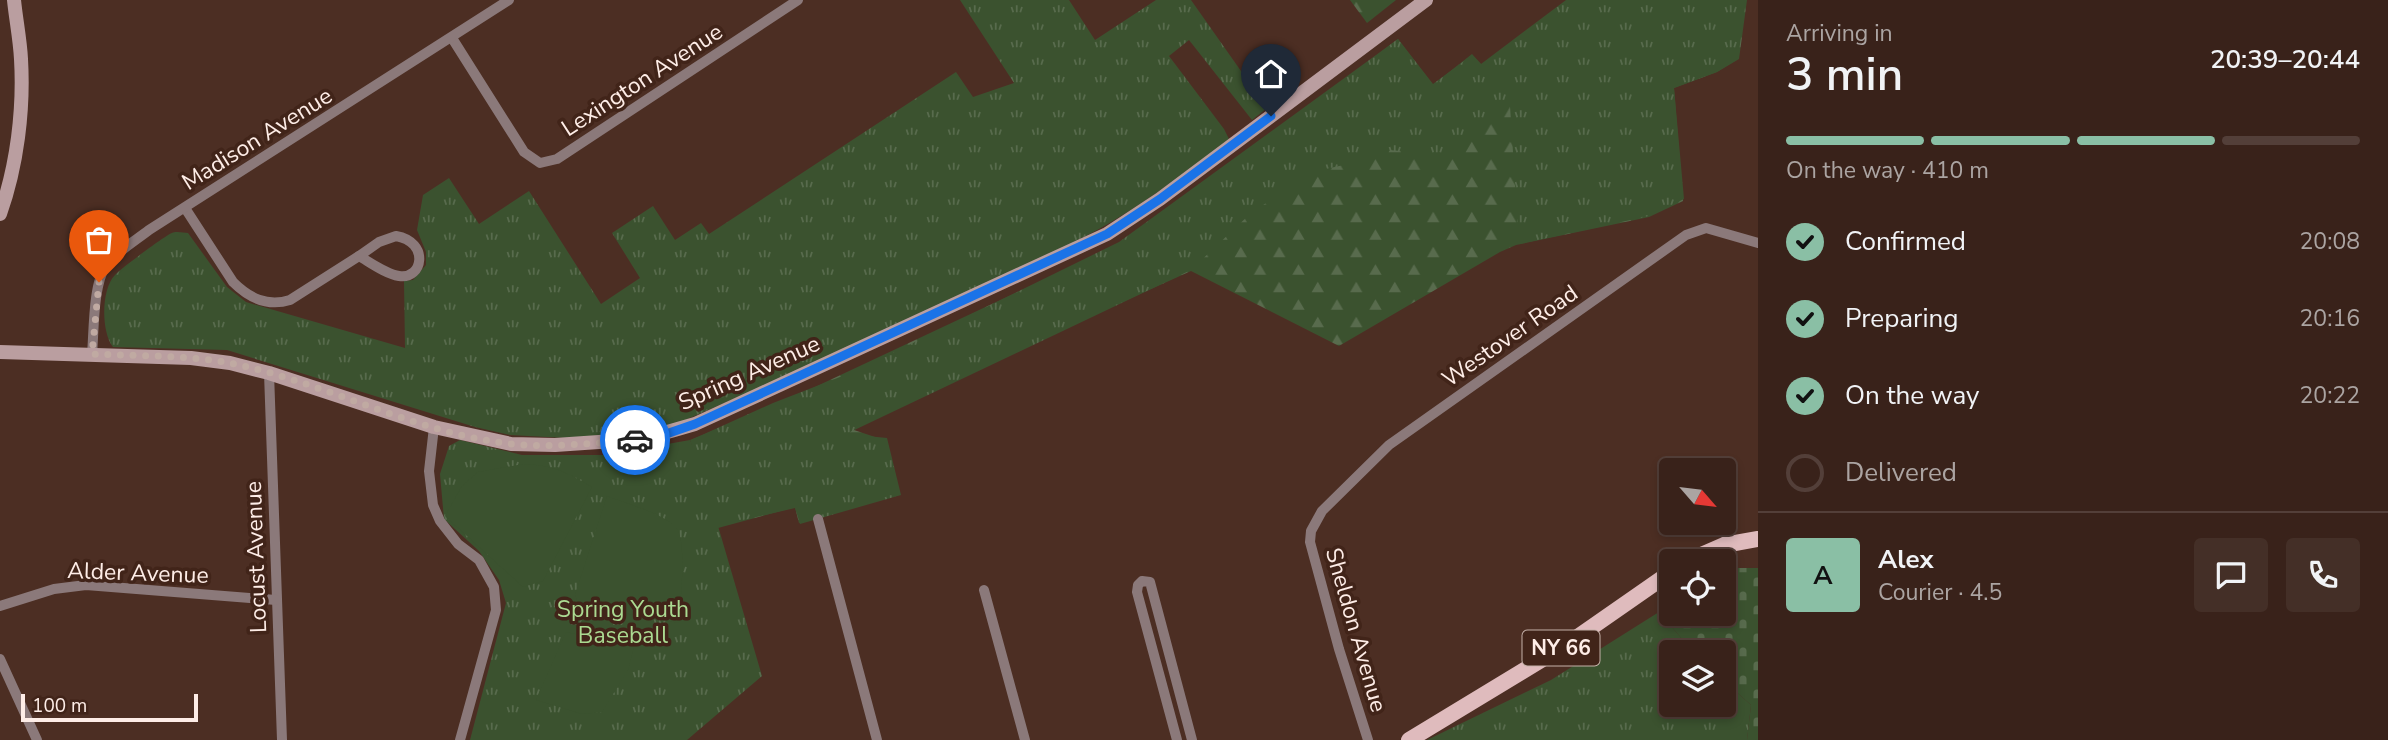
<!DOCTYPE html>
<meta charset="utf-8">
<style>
body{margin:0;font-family:"Nunito Sans",sans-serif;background:#442f27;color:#f1f3f6;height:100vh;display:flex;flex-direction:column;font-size:26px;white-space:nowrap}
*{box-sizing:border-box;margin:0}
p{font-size:23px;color:#aba4a2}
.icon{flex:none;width:38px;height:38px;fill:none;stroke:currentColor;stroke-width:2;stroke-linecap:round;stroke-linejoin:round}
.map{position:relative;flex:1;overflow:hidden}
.details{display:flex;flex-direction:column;background:#39221a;width:630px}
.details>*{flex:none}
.needle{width:46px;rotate:118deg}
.buttons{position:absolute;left:1659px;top:458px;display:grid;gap:14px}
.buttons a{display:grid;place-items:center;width:77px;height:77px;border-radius:7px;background:#39221a;box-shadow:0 4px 10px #0003,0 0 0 2px #533f39;font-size:35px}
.scale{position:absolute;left:21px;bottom:18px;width:177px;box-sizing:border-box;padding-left:7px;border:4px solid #feede7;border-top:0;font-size:19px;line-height:24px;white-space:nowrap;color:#feede7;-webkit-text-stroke:5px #412419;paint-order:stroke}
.pin{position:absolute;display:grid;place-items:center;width:60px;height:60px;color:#fff;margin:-72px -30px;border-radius:50% 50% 50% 0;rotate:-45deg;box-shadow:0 0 7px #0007}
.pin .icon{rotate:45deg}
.courier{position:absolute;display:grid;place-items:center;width:70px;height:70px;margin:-35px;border:5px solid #1a73e8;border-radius:50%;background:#fff;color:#222;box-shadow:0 2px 9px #0007}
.summary em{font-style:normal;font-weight:600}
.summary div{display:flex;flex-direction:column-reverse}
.summary{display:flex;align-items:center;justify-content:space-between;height:119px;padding:0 28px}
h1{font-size:46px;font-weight:600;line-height:52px}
.bar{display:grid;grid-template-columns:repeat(4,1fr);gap:10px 7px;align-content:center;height:84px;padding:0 28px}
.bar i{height:9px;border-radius:5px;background:#533f39}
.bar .active{background:#8abfa5}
.bar p{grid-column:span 4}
.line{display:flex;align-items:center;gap:18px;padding:0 28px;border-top:2px solid #533f39}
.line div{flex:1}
.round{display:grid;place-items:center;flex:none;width:74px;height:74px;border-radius:7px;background:#442f27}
ol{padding:0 28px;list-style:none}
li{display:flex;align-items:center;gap:21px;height:77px}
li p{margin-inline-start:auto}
li .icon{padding:7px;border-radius:50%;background:#8abfa5;color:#111;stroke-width:4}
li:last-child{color:#aba4a2}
li i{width:38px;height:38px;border:4px solid #533f39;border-radius:50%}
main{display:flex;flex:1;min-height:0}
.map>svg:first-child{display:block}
.forest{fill:url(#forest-firs)}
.cemetery{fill:url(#cemetery-stones)}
.park{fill:url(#park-tufts)}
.garden{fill:#3b522f}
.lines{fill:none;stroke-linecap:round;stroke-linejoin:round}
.street{stroke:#8b797a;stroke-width:10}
.secondary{stroke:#ba9ea0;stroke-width:14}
.primary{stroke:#dfbbbd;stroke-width:16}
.done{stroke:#c0aaa2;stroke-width:7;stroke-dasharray:0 12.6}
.route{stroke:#1a73e8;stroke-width:9}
.labels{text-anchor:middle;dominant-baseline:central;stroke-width:7;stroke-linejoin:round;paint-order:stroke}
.shield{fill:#412419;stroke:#c5b1a9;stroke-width:2}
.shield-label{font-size:21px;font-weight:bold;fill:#feede7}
.street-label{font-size:23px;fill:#feede7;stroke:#412419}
.park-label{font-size:23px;fill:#abda91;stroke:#412419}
</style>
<main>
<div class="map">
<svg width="1758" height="740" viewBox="0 0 1758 740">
<defs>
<pattern id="forest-firs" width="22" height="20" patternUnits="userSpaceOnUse" patternTransform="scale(1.75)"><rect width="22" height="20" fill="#3b522f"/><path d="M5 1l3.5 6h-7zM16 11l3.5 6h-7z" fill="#586b4d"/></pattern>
<pattern id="cemetery-stones" width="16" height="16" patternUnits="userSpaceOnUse" patternTransform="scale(1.75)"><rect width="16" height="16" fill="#3b522f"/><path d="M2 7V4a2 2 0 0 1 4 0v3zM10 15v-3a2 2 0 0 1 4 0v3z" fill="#586b4d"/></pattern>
<pattern id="park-tufts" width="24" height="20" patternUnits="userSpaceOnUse" patternTransform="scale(1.75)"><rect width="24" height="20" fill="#3b522f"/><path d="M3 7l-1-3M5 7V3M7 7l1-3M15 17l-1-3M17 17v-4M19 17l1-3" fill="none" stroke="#586b4d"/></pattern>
</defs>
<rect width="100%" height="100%" fill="#4c2e23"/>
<g class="forest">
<polygon points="1350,0 1396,0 1367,23"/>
<polygon points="1570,0 1747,0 1739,59 1717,72 1674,88 1683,201 1649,217 1516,245 1500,252 1339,346 1191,271 845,427 887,441 899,492 799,523 795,507 718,528 690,440 783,402 1107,250 1149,227 1398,39 1433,85 1472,54 1481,64 1468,92"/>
</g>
<polygon class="cemetery" points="1737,568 1758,568 1758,740 1747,740 1751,705 1724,681 1724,653 1694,653 1659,612 1671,605 1671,614 1724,614 1724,576"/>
<g class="park">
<path d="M 960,0 L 1069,0 L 1095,40 L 1156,0 L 1191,0 L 1267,108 L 1252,120 L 1189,40 L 1169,56 L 1224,129 L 1229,139 C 1177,179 1127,217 1068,245 L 775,381 L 676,424 L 629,434 L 566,438 L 510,435 L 475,427 L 227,350 L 113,347 C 101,332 101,289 115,275 C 120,269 166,235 172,233 C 176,231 184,233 188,233 L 227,287 L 246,302 L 405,348 L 404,281 L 413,280 L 426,265 L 426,252 L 417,230 L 423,195 L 449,178 L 479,224 L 529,191 L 601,304 L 640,278 L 612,233 L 653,206 L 675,240 L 701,223 L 709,234 L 956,72 L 973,97 L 1014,83 Z"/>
<polygon points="1566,0 1746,0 1738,59 1717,72 1674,88 1684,199 1649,216 1519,244 1510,106 1448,155 1377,149 1362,161 1312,172 1250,214 1191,270 846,434 887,438 901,495 800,524 795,508 718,526 762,676 687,740 470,740 506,603 499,580 479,551 444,519 440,474 449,446 460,440 522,455 606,455 690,440 694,450 691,440 773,403 858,370 1119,242 1398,39 1433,84 1472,55 1481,64"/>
<polygon points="1659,612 1694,653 1671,653 1671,705 1724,705 1724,681 1751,705 1747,740 1427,740 1551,680"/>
</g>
<g class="garden">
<path d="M 523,464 C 553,465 566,472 592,487 L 543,581 L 523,587 L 445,516 L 462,486 L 478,472 Z"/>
<path d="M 607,496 C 625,503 666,514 677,529 C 687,544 680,603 679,623 L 579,605 L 575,595 Z"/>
<polygon points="566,632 634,647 628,670 602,712 582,714 536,700"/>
</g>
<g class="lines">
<g class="street">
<polyline points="452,38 524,152 540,163 557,159 798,0"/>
<path d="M 185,208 L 233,282 C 249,298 267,307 290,300 L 359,256"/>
<path d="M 396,236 C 430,242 423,280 399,276 C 386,274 371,263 359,256 L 379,242 Z"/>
<path d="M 92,354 C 94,332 93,283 106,266 C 117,251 135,241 149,230 L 509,0"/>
<polyline points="269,373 282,740"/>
<polyline points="434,427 429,471 433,505 440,521 458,544 479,560 494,587 496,610 460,740"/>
<polyline points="818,519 877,740"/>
<polyline points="984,590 1025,740"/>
<polyline points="0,606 54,589 86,585 276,600"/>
<polyline points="0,659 37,740"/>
<polyline points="1177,740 1137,592 1138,585 1142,581 1150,582 1192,740"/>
<polyline points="1368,740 1339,649 1310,542 1311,531 1322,511 1389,445 1686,235 1706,228 1758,243"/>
</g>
<g class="secondary">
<path d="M 0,214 C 17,166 24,110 21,59 C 20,39 16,20 14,0"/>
<polyline points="0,352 191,358 230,363 269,373 434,427 511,444 555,445 643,439 695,424 1107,234 1160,199 1426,0"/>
</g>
<g class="primary">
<polyline points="1685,562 1724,545 1758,539"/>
<polyline points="1409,740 1569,643 1671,572"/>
</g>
</g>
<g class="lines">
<path class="done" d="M 99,282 L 92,354 C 138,356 185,355 230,363 C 325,382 416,434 512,444 C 553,448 594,443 635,440"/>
<polyline class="route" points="635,440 669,433 695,424 1107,234 1160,199 1271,116"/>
</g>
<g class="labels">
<rect class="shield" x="1522.5" y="630.5" width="77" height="35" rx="5"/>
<g class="shield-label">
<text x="1561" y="648">NY 66</text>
</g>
<g class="street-label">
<text transform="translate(642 80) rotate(-33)">Lexington Avenue</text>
<text transform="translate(257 139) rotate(-32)">Madison Avenue</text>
<text transform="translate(1510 336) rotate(-35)">Westover Road</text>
<text transform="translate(749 373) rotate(-24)">Spring Avenue</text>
<text transform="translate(256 557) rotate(-92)">Locust Avenue</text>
<text transform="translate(138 573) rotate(2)">Alder Avenue</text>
<text transform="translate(1356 630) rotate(74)">Sheldon Avenue</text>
</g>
<g class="park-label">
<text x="623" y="609">Spring Youth<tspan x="623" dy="26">Baseball</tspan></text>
</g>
</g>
</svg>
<div class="buttons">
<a><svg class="needle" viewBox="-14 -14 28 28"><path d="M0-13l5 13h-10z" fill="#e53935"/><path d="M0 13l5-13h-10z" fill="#aba4a2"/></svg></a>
<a><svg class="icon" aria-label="locate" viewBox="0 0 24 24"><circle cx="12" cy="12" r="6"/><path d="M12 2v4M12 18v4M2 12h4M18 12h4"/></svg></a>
<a><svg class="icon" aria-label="layers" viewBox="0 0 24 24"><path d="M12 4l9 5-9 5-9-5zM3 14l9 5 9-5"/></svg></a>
</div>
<div class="scale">100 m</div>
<div class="pin" style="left:99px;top:282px;background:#ea580c"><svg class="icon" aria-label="bag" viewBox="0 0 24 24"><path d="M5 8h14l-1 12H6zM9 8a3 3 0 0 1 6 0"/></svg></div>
<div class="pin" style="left:1271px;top:116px;background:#1f2937"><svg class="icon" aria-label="home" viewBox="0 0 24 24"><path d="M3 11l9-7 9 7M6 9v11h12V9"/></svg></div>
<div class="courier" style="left:635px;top:440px"><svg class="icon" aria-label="car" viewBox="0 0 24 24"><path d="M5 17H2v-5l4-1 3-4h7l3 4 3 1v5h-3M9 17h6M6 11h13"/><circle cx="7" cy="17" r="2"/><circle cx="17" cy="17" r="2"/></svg></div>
</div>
<section class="details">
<div class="summary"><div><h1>3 min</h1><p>Arriving in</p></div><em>20:39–20:44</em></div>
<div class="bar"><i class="active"></i><i class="active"></i><i class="active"></i><i></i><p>On the way · 410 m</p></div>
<ol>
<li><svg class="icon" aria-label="check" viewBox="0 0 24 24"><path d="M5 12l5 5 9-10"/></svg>Confirmed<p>20:08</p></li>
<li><svg class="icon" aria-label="check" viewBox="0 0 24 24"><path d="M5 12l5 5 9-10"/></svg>Preparing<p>20:16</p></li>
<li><svg class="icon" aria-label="check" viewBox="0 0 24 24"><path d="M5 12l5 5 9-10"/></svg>On the way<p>20:22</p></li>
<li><i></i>Delivered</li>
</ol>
<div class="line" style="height:126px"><b class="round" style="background:#8abfa5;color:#111">A</b><div><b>Alex</b><p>Courier · 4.5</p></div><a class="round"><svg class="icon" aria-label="chat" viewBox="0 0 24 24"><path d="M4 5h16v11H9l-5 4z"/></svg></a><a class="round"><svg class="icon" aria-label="phone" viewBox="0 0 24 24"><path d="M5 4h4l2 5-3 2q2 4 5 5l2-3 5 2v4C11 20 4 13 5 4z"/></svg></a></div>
</section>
</main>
